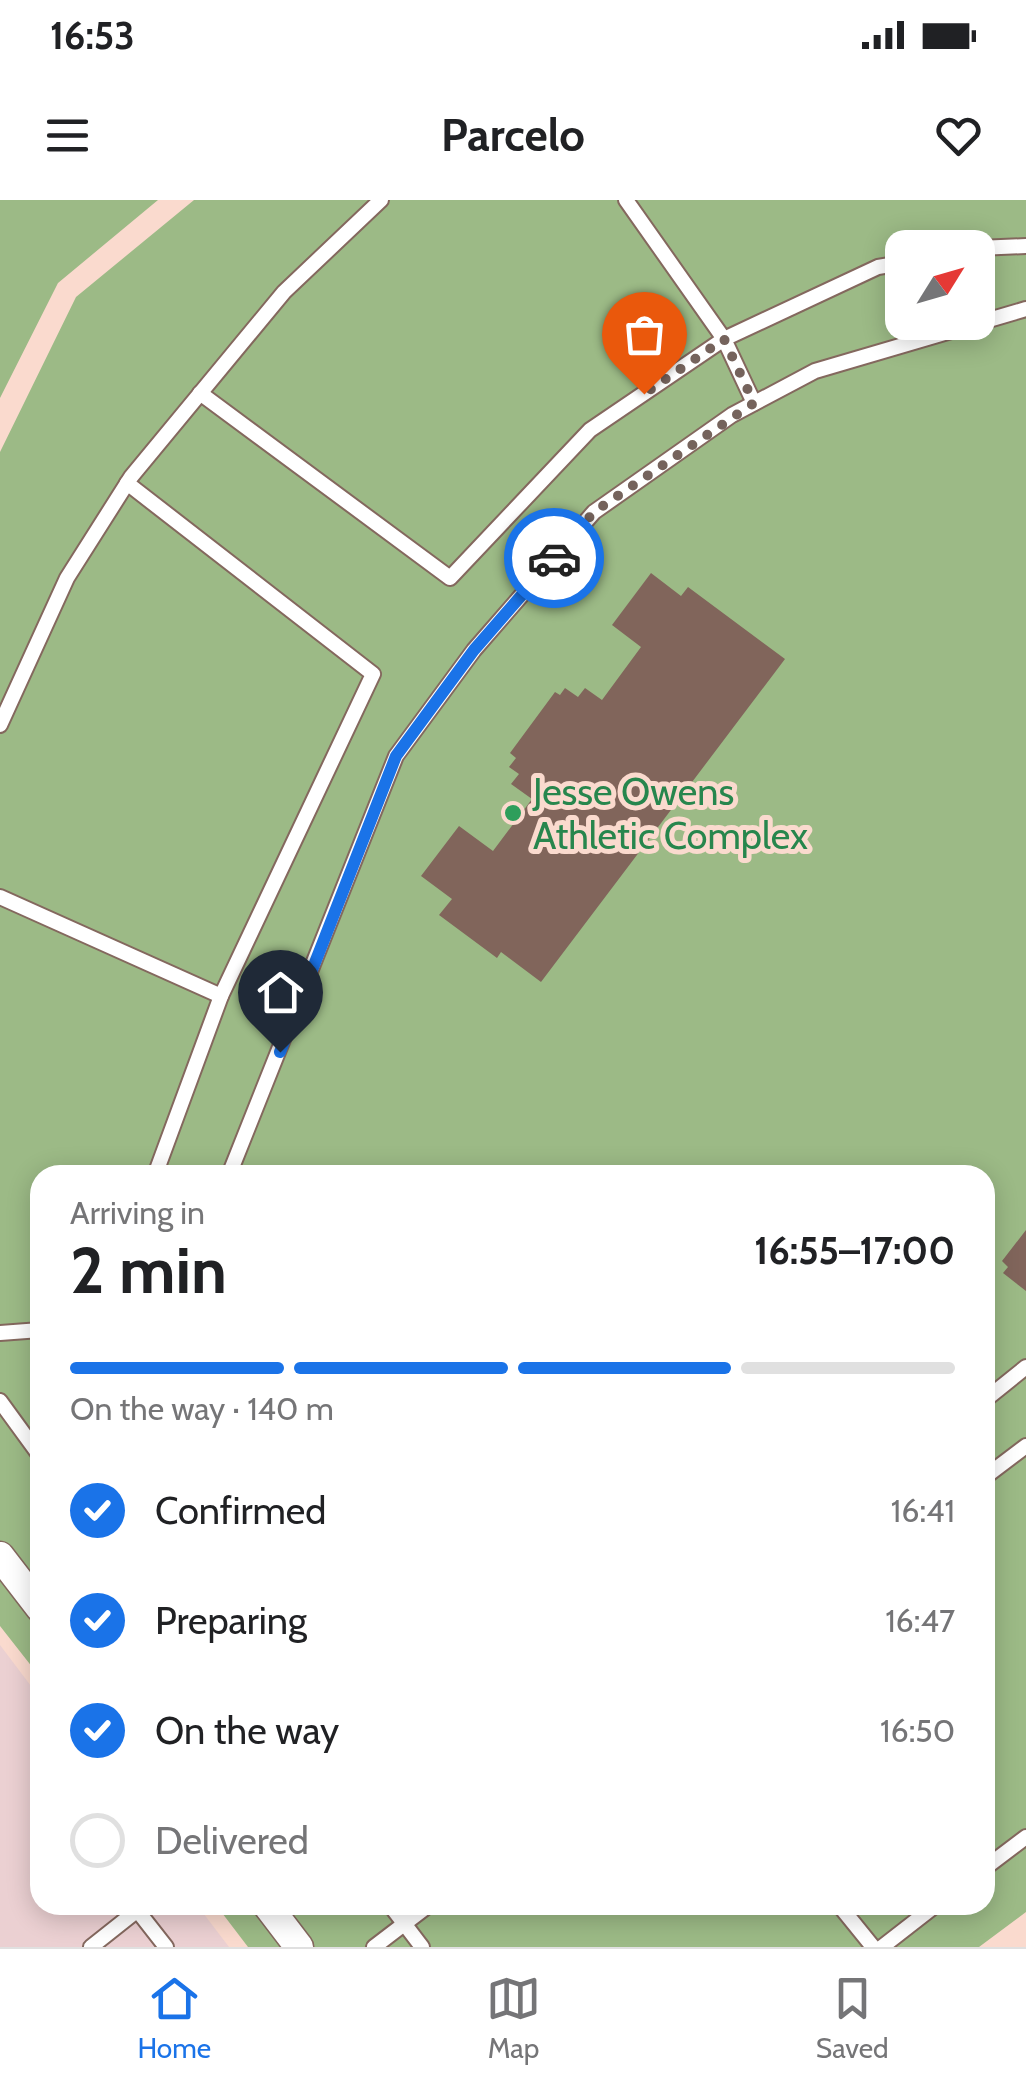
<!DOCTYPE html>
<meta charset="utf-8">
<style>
body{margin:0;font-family:Cabin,sans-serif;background:#f6f6f6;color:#202124;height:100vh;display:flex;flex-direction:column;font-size:38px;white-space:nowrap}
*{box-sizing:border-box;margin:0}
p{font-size:32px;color:#757577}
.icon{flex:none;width:55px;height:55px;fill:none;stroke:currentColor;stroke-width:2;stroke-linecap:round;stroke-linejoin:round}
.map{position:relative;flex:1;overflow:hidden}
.side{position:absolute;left:30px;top:965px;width:965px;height:750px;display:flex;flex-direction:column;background:#fff;border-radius:30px;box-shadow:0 5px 25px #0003}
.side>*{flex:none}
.needle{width:65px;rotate:53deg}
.controls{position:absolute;left:885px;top:30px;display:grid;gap:20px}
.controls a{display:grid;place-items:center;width:110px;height:110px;border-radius:20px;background:#fff;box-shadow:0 5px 25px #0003;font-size:50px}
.pin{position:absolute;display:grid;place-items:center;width:85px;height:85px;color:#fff;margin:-102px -42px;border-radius:50% 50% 50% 0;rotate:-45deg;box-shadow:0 0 10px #0007}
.pin .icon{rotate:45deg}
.courier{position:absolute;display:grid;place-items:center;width:100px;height:100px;margin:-50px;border:8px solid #1a73e8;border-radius:50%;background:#fff;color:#222;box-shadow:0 2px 12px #0007}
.summary em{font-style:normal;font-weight:700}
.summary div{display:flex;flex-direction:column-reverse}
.summary{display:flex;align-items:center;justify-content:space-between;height:170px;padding:0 40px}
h1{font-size:65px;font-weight:700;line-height:75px}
.bar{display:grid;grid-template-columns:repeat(4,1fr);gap:15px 10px;align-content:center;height:120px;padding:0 40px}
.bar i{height:12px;border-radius:8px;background:#e0e0e0}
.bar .current{background:#1a73e8}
.bar p{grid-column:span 4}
ol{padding:0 40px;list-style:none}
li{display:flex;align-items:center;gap:30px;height:110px}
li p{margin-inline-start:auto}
li .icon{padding:10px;border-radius:50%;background:#1a73e8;color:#fff;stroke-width:4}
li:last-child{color:#757577}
li i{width:55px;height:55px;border:5px solid #e0e0e0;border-radius:50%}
.status{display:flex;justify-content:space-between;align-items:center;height:70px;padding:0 50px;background:#fff;direction:ltr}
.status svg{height:28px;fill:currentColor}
header{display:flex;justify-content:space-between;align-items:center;height:130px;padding:0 40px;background:#fff;font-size:45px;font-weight:700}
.tabs{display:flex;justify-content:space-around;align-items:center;height:140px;border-top:2px solid #e0e0e0;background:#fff;font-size:28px;color:#757577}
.tabs a{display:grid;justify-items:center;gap:5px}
.tabs .current{color:#1a73e8}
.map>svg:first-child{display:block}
.education{fill:#ebd0d2}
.green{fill:#9cba86;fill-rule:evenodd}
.building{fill:#81655b}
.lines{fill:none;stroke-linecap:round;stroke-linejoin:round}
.service-casing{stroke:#84685e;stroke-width:18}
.minor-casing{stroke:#84685e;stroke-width:31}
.service{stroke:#fff;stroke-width:14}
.minor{stroke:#fff;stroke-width:28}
.done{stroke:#75635c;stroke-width:10;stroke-dasharray:0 18}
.route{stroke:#1a73e8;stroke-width:12}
.leisure-dot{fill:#2e9e5b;stroke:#fadace;stroke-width:4}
.labels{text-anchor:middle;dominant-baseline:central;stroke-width:10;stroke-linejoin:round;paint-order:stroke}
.leisure-label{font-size:38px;fill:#27864d;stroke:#fadace;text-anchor:start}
</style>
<div class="status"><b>16:53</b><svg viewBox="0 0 49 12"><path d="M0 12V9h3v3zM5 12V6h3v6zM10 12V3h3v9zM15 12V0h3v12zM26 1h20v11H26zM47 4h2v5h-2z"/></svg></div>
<header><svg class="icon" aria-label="menu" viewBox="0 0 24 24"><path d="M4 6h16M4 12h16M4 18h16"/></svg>Parcelo<svg class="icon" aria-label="heart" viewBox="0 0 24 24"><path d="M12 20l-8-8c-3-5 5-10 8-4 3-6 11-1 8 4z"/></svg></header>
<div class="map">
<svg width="1026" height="1747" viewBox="0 0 1026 1747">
<rect width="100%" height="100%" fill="#fadace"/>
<polygon class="education" points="0,1445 40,1498 40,1705 197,1705 229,1747 0,1747"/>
<g class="green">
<polygon points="0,0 158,0 58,83 0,198"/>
<path d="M 194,0 L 1026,0 L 1026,1712 L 979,1747 L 248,1747 L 216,1705 L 985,1705 L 985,975 L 40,975 L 40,1477 L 0,1426 L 0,252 L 76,97 ZM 902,48 L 978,48 L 978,122 L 902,122 Z"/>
</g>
<g class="building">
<polygon points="651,373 681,396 688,387 785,459 541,782 501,752 497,758 439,715 452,699 421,676 459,626 493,651 532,599 511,584 519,574 509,567 516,558 510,553 555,492 560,495 565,488 578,497 585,488 602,500 641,447 612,425"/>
<polygon points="1026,1030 1026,1091 1003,1073 1008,1067 1002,1061"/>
</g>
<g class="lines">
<defs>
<g id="service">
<polyline points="978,48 1026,46"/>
<polyline points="200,193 450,378 590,230 724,139 626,0"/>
<polyline points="754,203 724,139 878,67 902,63"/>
<polyline points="127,283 373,474 221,796 155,975"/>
<polyline points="0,525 67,378 131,277 284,92 381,0"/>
<polyline points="0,697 221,796"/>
<polyline points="229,975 396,556 474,450 594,312 732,215 815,171 1026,109"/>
<polyline points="0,1133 40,1130"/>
<polyline points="985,1200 1026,1167"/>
<polyline points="0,1201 40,1256"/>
<polyline points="985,1277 1026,1246"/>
<polyline points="985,1668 1026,1637"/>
<polyline points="390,1705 422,1747"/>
<polyline points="839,1705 873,1747"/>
<polyline points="137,1710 166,1747"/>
<polyline points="91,1747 144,1705"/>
<polyline points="374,1747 429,1705"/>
<polyline points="882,1747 936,1705"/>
</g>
<g id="minor">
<polyline points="0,1356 40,1408"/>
<polyline points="267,1705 299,1747"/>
</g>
</defs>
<use href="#service" class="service-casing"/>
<use href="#minor" class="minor-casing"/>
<use href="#service" class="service"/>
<use href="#minor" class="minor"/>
</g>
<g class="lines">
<polyline class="done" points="554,358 594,312 754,203 724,139 644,194"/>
<polyline class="route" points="280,852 396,556 474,450 554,358"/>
</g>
<circle class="leisure-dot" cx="513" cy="613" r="10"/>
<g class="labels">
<g class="leisure-label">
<text x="533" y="591">Jesse Owens<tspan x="533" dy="44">Athletic Complex</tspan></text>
</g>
</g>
</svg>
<div class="controls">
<a><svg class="needle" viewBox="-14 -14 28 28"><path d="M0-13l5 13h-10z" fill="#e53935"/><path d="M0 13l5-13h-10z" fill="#757577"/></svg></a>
</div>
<div class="pin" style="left:644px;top:194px;background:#ea580c"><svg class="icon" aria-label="bag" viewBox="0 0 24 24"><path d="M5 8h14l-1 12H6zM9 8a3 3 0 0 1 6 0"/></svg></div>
<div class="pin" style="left:280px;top:852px;background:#1f2937"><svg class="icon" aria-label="home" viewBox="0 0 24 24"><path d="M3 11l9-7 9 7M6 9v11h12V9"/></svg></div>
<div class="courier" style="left:554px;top:358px"><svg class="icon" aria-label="car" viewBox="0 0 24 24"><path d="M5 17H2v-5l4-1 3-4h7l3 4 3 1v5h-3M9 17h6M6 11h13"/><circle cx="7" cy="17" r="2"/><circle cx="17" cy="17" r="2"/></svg></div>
<section class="side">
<div class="summary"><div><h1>2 min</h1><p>Arriving in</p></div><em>16:55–17:00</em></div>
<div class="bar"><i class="current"></i><i class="current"></i><i class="current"></i><i></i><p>On the way · 140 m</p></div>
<ol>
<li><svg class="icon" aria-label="check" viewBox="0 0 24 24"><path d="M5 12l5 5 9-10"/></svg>Confirmed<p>16:41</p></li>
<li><svg class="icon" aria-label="check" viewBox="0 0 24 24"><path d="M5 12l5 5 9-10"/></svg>Preparing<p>16:47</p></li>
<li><svg class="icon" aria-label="check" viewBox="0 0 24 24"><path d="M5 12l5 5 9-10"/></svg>On the way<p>16:50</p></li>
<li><i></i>Delivered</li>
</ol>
</section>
</div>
<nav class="tabs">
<a class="current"><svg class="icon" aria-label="home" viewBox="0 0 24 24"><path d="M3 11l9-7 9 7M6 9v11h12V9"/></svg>Home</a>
<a><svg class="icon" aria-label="map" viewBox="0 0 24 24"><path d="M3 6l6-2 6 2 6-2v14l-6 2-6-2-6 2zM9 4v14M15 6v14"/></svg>Map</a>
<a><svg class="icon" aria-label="saved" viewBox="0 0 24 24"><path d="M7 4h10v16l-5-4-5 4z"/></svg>Saved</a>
</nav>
